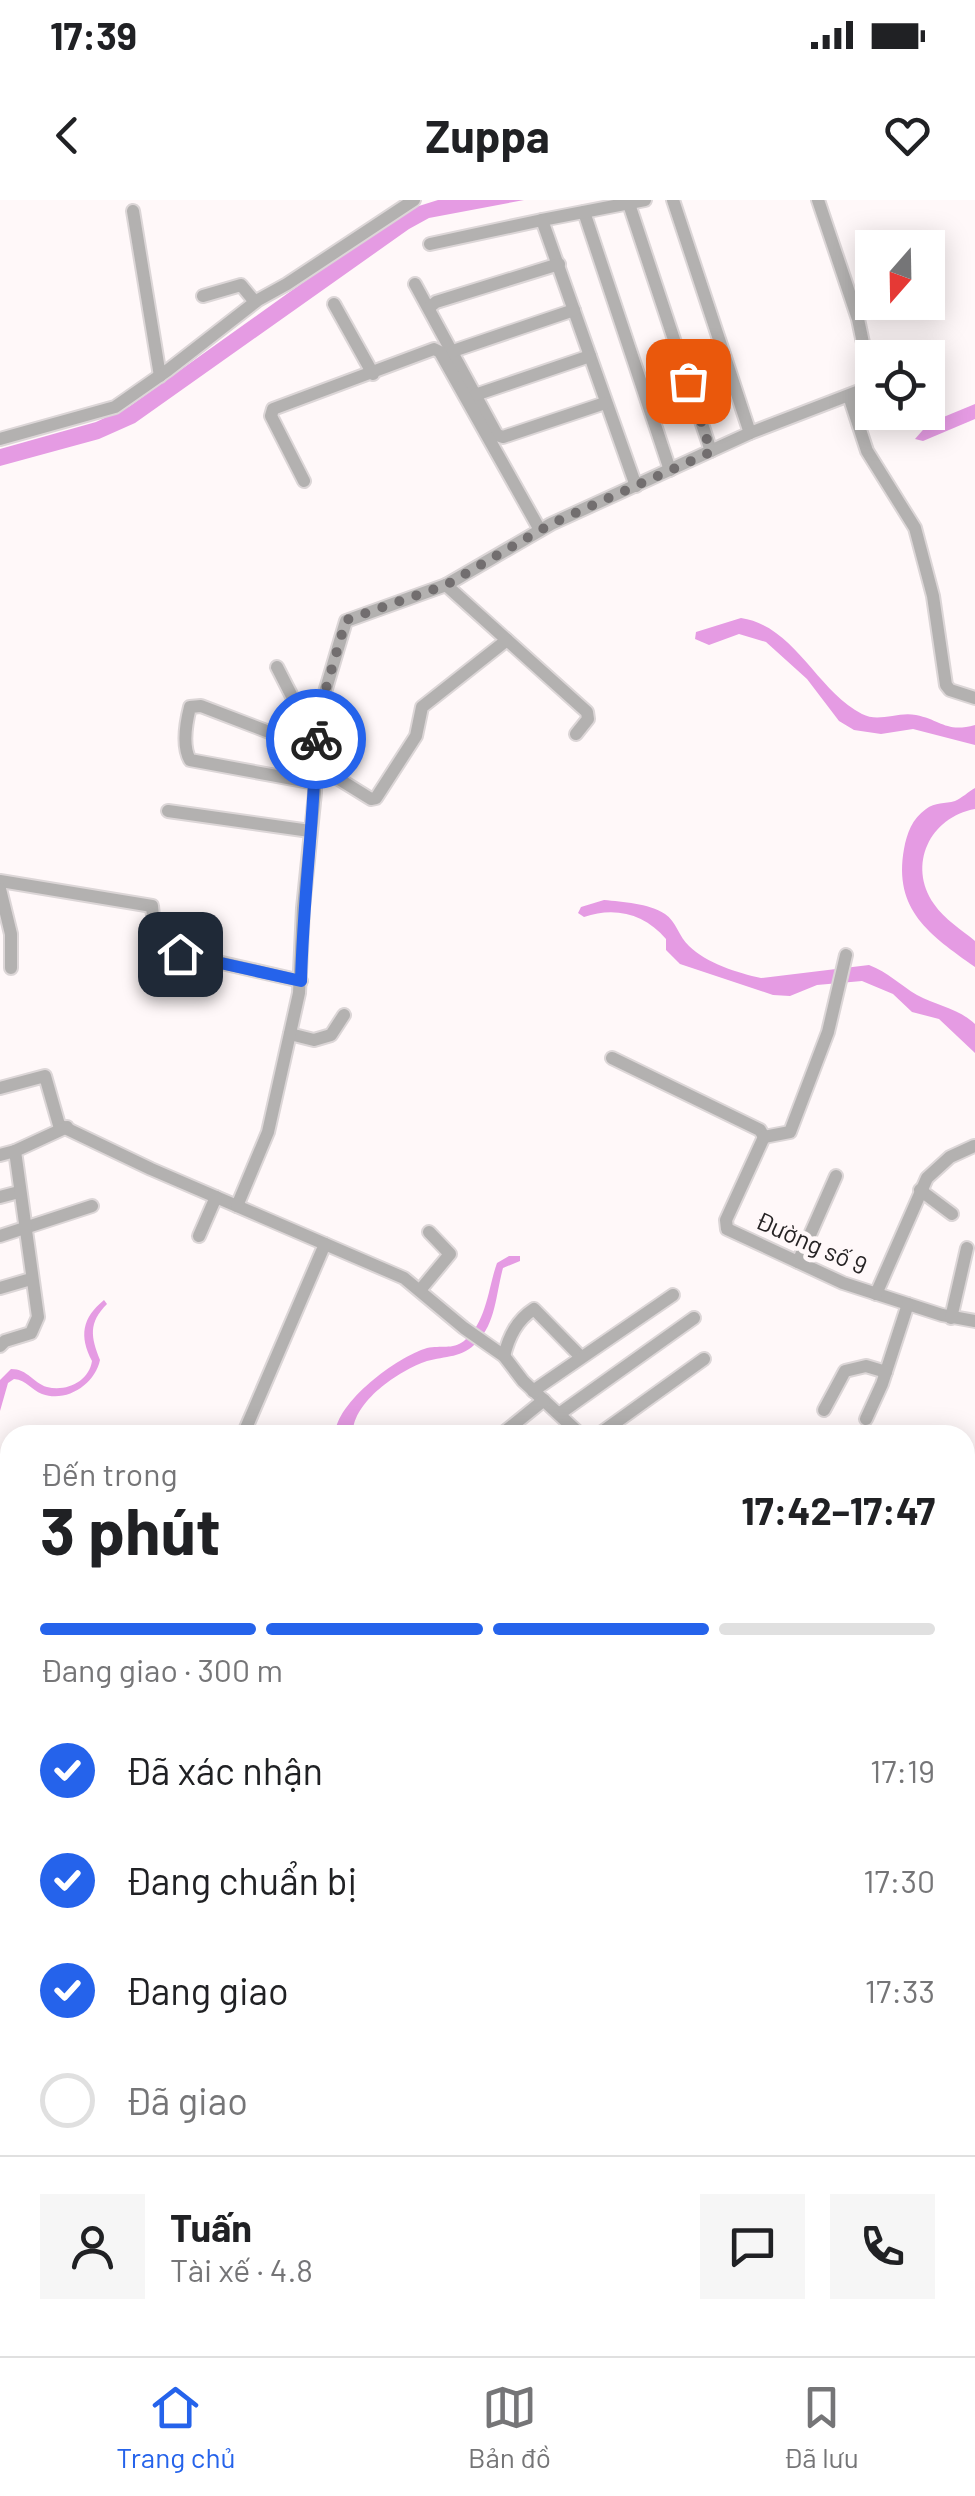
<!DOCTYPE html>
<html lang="vi">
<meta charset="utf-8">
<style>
body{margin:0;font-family:Barlow,sans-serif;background:#f6f6f6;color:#202124;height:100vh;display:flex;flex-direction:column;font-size:38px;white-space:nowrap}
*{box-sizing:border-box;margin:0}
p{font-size:32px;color:#757577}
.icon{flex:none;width:55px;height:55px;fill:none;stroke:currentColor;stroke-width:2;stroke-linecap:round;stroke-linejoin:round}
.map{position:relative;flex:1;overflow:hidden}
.details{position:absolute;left:0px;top:1225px;width:975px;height:932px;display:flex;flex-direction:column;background:#fff;border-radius:30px 30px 0 0;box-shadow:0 5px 25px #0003}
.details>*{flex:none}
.needle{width:65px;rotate:200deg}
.fabs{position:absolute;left:855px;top:30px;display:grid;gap:20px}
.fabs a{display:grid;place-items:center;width:90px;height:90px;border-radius:0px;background:#fff;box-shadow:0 5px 25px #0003;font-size:50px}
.pin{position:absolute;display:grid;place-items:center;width:85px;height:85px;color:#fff;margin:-42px;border-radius:20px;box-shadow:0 5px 15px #0006}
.courier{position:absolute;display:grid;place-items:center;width:100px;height:100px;margin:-50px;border:8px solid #2563eb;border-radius:50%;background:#fff;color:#222;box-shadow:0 2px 12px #0007}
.head em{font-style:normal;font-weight:700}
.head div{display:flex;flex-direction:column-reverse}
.head{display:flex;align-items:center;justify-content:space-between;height:170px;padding:0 40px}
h1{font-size:65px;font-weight:700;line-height:75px}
.bar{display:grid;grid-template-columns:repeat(4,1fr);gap:15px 10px;align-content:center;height:120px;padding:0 40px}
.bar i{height:12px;border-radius:8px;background:#e0e0e0}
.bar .on{background:#2563eb}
.bar p{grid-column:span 4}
.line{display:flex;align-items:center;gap:25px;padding:0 40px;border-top:2px solid #e0e0e0}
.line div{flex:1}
.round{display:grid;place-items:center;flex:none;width:105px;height:105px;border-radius:0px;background:#f6f6f6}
ol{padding:0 40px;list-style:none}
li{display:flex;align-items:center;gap:30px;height:110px}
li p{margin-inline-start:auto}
li .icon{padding:10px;border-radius:50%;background:#2563eb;color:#fff;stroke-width:4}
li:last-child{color:#757577}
li i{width:55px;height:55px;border:5px solid #e0e0e0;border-radius:50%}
.status{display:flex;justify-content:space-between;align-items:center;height:70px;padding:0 50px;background:#fff;direction:ltr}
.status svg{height:28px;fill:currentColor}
header{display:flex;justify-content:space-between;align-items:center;height:130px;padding:0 40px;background:#fff;font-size:45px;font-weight:700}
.dock{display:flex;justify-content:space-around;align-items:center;height:140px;border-top:2px solid #e0e0e0;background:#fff;font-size:28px;color:#757577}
.dock a{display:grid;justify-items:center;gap:5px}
.dock .on{color:#2563eb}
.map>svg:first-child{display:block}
.water{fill:#e59be3}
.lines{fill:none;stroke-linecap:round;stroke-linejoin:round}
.minor-casing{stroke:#dcd6d7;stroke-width:16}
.minor{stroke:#b3b1b0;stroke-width:12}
.done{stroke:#726e6f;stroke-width:10;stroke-dasharray:0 18}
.route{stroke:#2563eb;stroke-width:12}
.labels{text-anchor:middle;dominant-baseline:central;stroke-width:9;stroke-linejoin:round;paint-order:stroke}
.street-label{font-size:25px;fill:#262324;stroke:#fff8f9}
</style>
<div class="status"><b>17:39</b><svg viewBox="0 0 49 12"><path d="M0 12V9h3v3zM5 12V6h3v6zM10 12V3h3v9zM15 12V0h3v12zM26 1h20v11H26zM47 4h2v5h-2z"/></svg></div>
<header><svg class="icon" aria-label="back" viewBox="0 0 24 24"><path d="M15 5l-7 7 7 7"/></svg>Zuppa<svg class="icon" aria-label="heart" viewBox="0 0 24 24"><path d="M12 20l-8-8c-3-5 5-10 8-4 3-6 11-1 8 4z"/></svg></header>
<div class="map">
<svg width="975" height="2156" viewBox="0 0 975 2156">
<rect width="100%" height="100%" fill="#fff8f9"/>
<g class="water">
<polygon points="438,0 524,0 429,18 409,29 135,223 99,239 0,266 0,249 96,222 130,206 403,11"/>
<polygon points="975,204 975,219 923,241 915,239 929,223"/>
<path d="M 741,418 C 795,426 816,490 862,514 C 879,523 898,511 916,515 C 941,520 946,533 975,525 L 975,545 L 913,529 L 881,534 L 854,530 L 839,521 L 807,479 L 766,442 L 739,434 L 709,445 L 695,439 L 696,432 Z"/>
<path d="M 975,588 L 975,609 C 930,617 907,665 934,704 C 944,719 962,730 975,741 L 975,767 C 930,735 893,710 904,649 C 907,633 912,619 926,609 C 935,602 945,604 955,601 C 962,598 968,592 975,588 Z"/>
<path d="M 604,700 C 623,702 648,703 665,714 C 676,721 679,737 689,746 C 706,763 738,773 761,778 L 869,765 C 888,772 900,785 917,795 C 937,806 958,808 975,824 L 975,853 L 939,819 L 912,812 L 893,794 L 862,781 L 817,785 L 790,796 L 773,795 L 680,764 L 666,750 L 666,739 C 645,714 615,706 584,717 L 578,713 L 581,707 Z"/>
<path d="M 509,1056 L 520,1056 L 520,1061 L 503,1068 C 496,1093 496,1123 477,1142 C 463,1158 445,1156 427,1161 C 398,1171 351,1203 353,1235 L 335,1235 C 336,1202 397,1157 427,1148 C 441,1145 452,1150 464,1141 C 487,1122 488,1088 497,1063 Z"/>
<path d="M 104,1100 L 107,1104 C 88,1123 91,1137 100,1160 C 95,1184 67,1203 42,1194 C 31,1190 27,1180 14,1179 L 8,1183 L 0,1211 L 0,1180 L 11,1169 C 28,1169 33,1183 47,1187 C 67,1192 89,1181 92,1161 C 79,1136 82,1118 104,1100 Z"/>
<polygon points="10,1317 10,1360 0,1402 0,1328"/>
<polygon points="10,1566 10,1608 0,1606 0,1569"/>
</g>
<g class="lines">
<defs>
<g id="minor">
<polyline points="673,0 750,233"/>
<polyline points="629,4 711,251"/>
<polyline points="133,11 160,176"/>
<polyline points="584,12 670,270"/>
<polyline points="542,20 645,0"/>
<polyline points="430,44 542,20 636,286"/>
<polyline points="415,84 497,235 503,237 605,203"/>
<polyline points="203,96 241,85 255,102"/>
<polyline points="334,104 373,174"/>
<polyline points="430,107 436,102 559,64"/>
<polyline points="453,151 574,110"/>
<polyline points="475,195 590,156"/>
<polyline points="849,196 867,251 915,328 933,396 946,485 950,490 975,498"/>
<polyline points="0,239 115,207 168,170 258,100 287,84 414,0"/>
<polyline points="304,281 271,216 273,209 434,149 440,152 540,330"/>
<polyline points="446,385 551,324 750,233 867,188 871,181 858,119 818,0"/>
<polyline points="277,467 304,520 315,526"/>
<polyline points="316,565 371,599 376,598 416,536 422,507 507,440"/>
<path d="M 315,583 L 190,560 C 182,546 186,523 190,507 L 201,506 L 316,550"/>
<polyline points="168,611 310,631"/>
<polyline points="0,681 152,706 156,748 301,781"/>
<polyline points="0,689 11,734 11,768"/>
<polyline points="290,834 314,840 331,835 344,815"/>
<polyline points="612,858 760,930 764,937"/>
<polyline points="0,888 45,876 59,925 151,969 404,1078 464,1128 504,1156 523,1181 581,1235"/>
<polyline points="764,937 726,1020 727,1029 843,1083 942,1115 975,1121"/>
<polyline points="764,937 790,932 828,832 846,755"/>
<polyline points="0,955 15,951"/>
<polyline points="920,990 952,1014"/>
<polyline points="0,997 19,992"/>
<polyline points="237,1006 268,932 299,793 303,708 315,593 315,526 346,421 446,385 587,512 588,519 576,534"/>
<polyline points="0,1036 92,1006"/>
<polyline points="199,1036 216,997"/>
<polyline points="798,1062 836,976"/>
<polyline points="0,1088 31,1079"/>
<polyline points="421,1089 450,1054 429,1032"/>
<polyline points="876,1094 927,978 950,957 974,946"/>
<polyline points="951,1118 967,1048"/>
<polyline points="0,1146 5,1141 31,1133 38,1117 15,951 67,927"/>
<path d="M 504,1156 C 509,1136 517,1120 534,1109 L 581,1157"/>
<polyline points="533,1191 673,1095"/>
<polyline points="824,1210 845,1171 866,1166 886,1172"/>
<polyline points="559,1214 694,1118"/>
<polyline points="866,1219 882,1184 908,1104"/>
<polyline points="502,1234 544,1200"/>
<polyline points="243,1235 325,1044"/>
<polyline points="598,1235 704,1159"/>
<polyline points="965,1461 975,1463"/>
<polyline points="965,1586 975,1588"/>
<polyline points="965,1741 975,1748"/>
<polyline points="965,1782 975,1767"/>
<polyline points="0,1800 10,1801"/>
<polyline points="965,1921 975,1929"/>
<polyline points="0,2007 10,2012"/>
<polyline points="965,2017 975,2025"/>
<polyline points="965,2091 975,2079"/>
<polyline points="129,2148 144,2156"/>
<polyline points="401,2148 402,2156"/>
<polyline points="928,2148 940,2156"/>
<polyline points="159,2156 163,2148"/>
<polyline points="248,2156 253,2148"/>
<polyline points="652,2156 659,2150 671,2156"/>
<polyline points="699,2156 705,2148"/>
</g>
</defs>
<use href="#minor" class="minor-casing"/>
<use href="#minor" class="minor"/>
</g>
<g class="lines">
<polyline class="done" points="316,539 315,526 346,420 446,385 551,324 711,252 688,181"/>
<path class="route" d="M 180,754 L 301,781 C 303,700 314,620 316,539"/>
</g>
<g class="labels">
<g class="street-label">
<text transform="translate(812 1042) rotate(24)">Đường số 9</text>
</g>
</g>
</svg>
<div class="fabs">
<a><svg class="needle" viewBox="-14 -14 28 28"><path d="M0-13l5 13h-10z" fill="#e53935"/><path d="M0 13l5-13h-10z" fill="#757577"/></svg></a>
<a><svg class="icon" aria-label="locate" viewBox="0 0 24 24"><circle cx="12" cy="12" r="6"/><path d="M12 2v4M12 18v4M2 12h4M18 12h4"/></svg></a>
</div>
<div class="pin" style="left:688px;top:181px;background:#ea580c"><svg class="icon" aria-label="bag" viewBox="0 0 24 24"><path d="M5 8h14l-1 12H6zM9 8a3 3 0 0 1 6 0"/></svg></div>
<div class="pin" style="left:180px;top:754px;background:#1f2937"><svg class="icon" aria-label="home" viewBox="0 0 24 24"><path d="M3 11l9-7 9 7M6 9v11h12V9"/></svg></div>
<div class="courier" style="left:316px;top:539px"><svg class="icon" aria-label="bike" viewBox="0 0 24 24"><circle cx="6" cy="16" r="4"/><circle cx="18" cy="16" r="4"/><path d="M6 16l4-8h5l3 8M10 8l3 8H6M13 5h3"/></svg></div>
<section class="details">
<div class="head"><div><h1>3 phút</h1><p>Đến trong</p></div><em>17:42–17:47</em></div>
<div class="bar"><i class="on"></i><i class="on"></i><i class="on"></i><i></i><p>Đang giao · 300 m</p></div>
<ol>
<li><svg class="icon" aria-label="check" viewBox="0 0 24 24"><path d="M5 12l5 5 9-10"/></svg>Đã xác nhận<p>17:19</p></li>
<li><svg class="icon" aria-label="check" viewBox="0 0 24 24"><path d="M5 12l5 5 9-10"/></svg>Đang chuẩn bị<p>17:30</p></li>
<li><svg class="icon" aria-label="check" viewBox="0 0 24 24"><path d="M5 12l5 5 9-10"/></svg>Đang giao<p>17:33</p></li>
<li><i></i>Đã giao</li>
</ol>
<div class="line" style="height:180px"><a class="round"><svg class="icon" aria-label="person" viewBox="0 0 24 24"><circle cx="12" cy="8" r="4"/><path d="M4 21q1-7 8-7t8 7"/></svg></a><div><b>Tuấn</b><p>Tài xế · 4.8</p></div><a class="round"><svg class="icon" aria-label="chat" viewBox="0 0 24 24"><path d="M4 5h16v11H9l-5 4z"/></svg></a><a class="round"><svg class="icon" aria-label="phone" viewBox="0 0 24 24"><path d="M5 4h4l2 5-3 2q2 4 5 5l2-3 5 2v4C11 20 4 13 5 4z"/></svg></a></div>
</section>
</div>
<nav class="dock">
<a class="on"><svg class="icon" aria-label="home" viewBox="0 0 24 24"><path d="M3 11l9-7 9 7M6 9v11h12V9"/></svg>Trang chủ</a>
<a><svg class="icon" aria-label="map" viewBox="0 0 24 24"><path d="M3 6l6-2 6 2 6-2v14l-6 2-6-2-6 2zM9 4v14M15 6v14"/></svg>Bản đồ</a>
<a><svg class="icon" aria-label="saved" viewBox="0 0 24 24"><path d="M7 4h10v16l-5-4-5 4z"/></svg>Đã lưu</a>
</nav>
